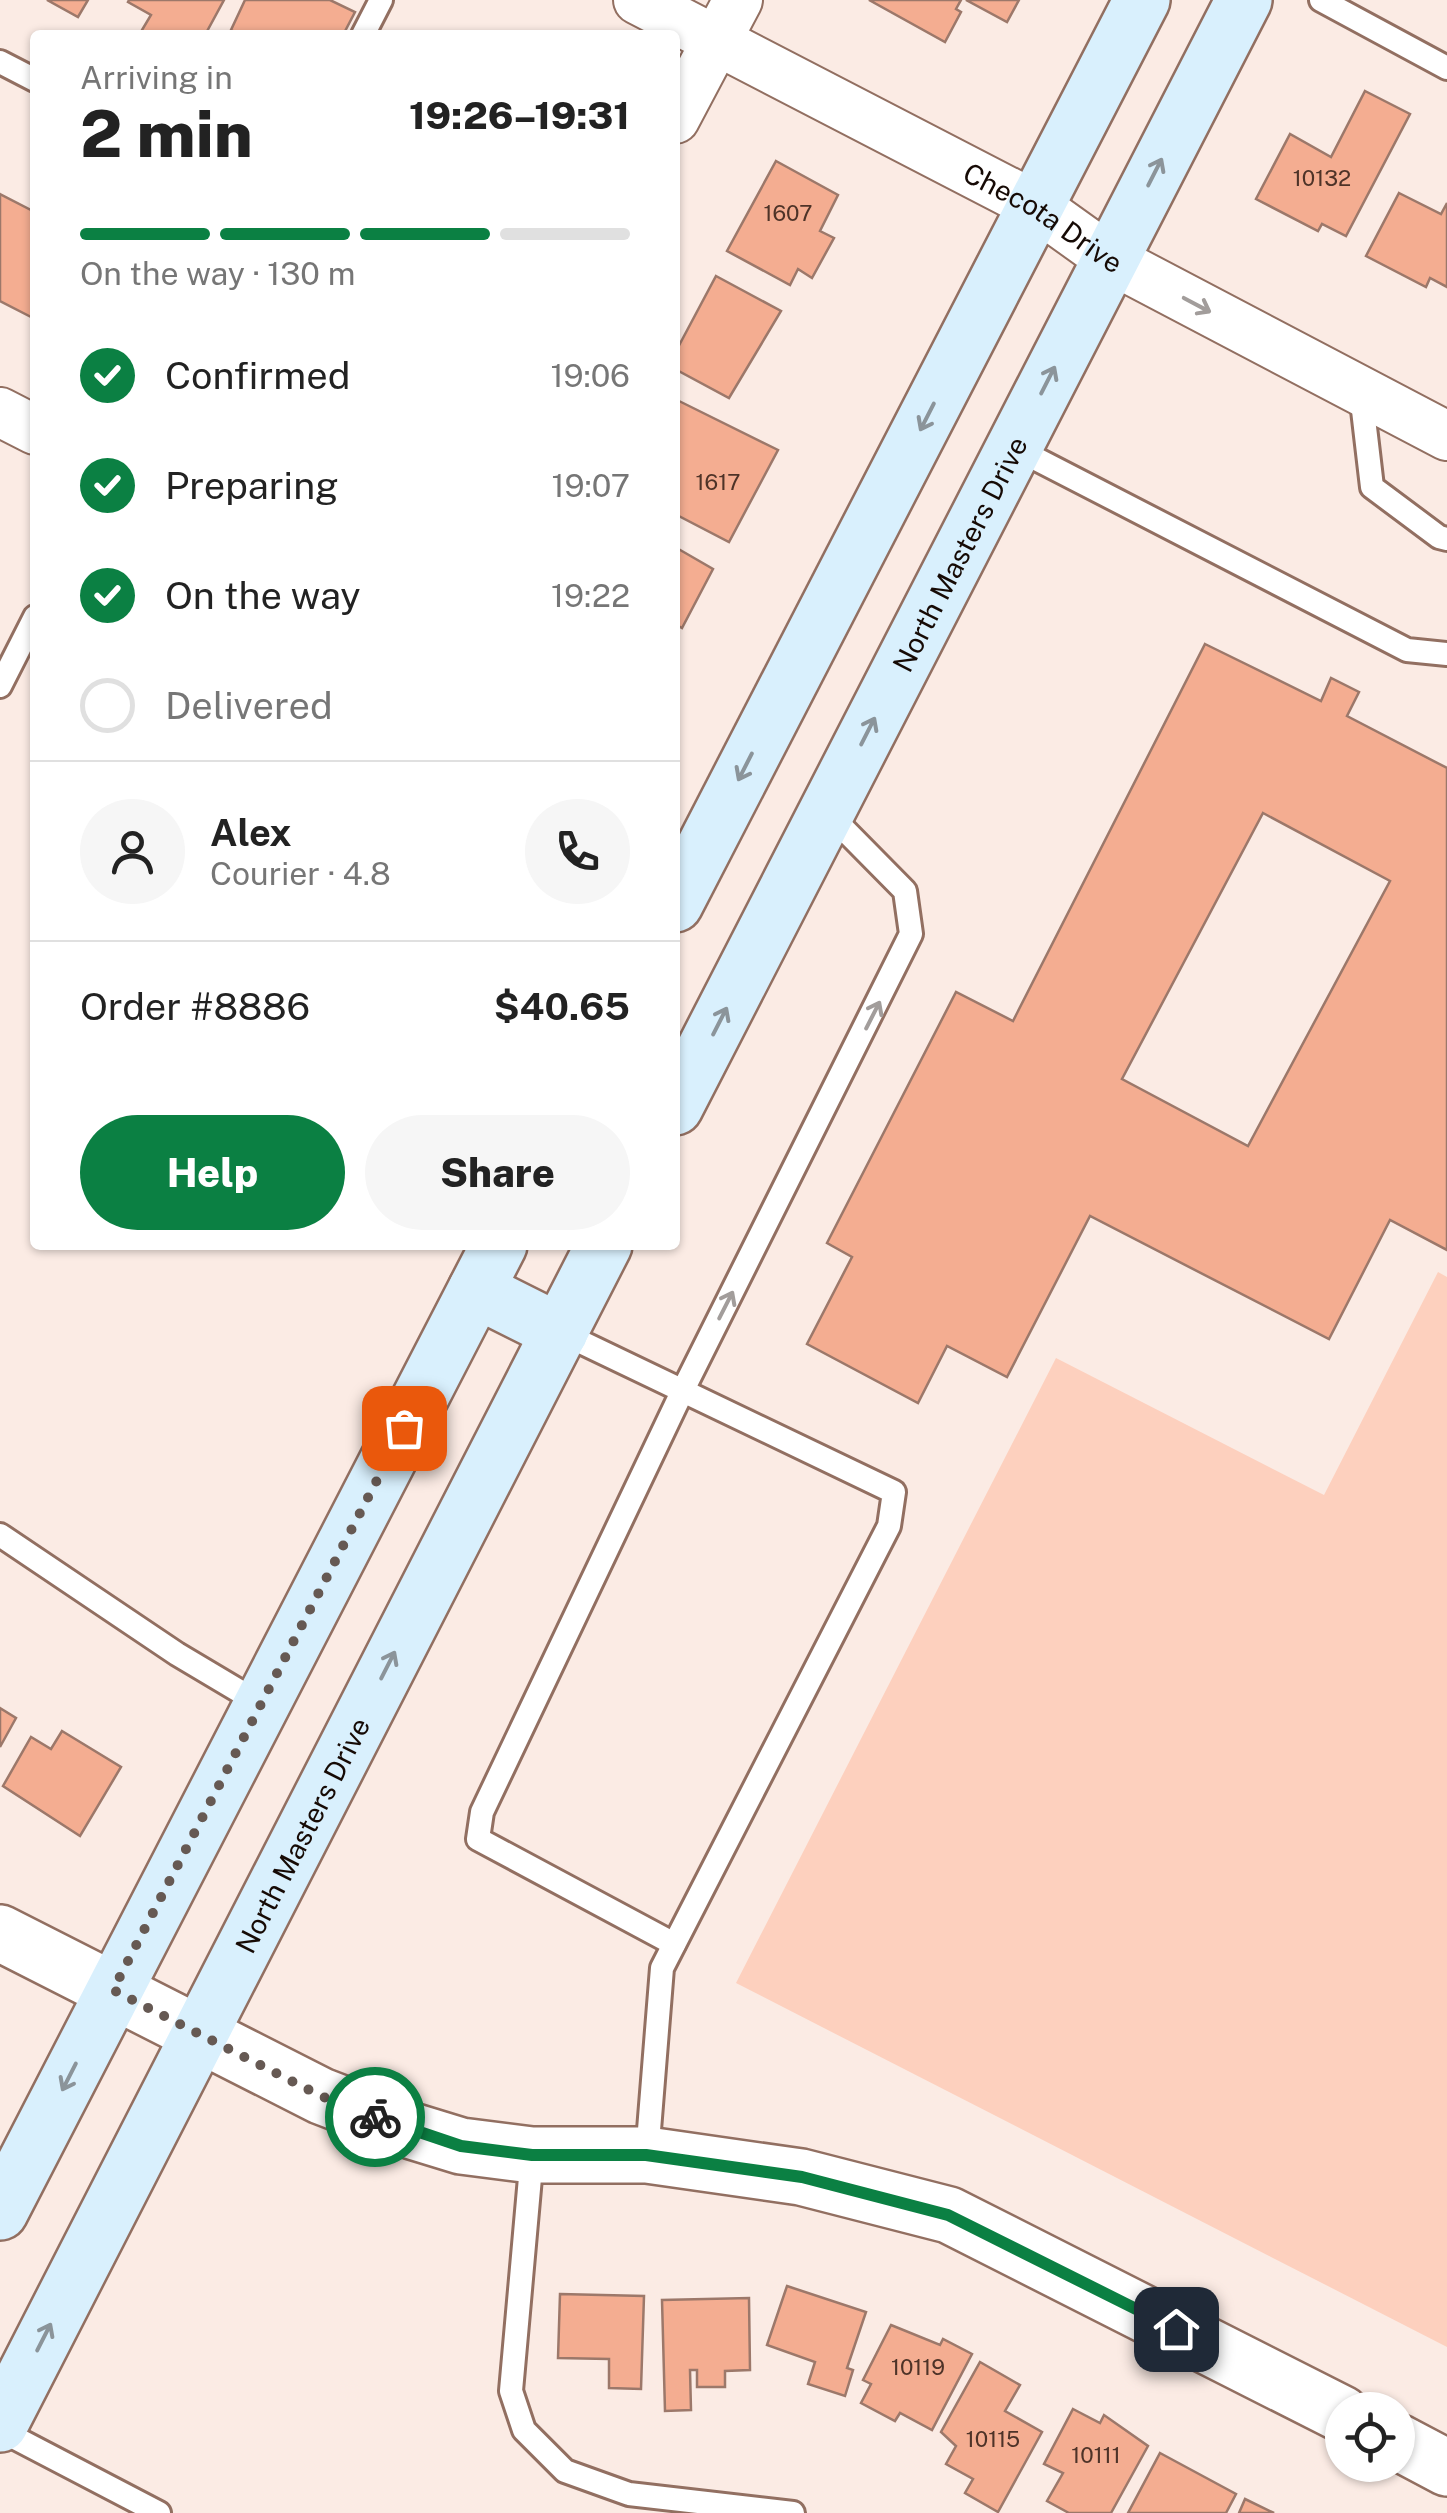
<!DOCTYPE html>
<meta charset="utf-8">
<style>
body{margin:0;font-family:"Public Sans",sans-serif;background:#f6f6f6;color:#222;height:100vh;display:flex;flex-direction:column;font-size:38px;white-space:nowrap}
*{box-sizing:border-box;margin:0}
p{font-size:32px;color:#767676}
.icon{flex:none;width:55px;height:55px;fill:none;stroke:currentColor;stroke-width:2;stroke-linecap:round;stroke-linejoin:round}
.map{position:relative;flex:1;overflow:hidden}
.details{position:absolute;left:30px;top:30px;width:650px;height:1220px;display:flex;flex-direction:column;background:#fff;border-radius:10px;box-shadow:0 2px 8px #0004}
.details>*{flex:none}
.tools{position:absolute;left:1325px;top:2392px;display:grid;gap:20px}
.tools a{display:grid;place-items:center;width:90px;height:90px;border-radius:50%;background:#fff;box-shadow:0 2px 8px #0004;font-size:50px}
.pin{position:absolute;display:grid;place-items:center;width:85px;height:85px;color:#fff;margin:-42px;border-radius:20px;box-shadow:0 5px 15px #0006}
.courier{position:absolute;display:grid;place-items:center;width:100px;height:100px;margin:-50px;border:8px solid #0b8043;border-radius:50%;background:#fff;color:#222;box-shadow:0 2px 12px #0007}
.head em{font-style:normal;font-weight:800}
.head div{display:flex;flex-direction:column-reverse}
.head{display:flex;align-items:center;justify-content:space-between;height:170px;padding:0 50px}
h1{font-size:65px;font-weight:800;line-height:75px}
.bar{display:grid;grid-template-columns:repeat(4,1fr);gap:15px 10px;align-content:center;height:120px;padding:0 50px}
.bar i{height:12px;border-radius:8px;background:#e0e0e0}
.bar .current{background:#0b8043}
.bar p{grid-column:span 4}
.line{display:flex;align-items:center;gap:25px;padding:0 50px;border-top:2px solid #e0e0e0}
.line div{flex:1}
.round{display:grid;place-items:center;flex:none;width:105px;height:105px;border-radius:52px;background:#f6f6f6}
ol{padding:0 50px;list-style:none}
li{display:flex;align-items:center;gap:30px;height:110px}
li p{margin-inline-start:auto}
li .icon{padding:10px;border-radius:50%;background:#0b8043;color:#fff;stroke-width:4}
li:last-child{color:#767676}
li i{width:55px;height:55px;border:5px solid #e0e0e0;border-radius:50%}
.button{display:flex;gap:20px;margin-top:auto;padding:20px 50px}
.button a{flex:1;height:115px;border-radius:60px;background:#0b8043;color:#fff;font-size:40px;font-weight:800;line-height:115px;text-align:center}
.button a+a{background:#f6f6f6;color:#222}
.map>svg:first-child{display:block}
.green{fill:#fdd0be}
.building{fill:#f4ad91;stroke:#9c786a;stroke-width:2.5;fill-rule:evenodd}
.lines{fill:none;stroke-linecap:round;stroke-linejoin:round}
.service-casing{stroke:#926f61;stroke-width:28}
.minor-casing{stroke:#926f61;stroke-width:52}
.tertiary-casing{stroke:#926f61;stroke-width:60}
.secondary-casing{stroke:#926f61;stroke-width:60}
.service{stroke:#fff;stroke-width:22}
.minor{stroke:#fff;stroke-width:48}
.tertiary{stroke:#fff;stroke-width:55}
.secondary{stroke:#d9f0fd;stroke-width:55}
.oneway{stroke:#8b949a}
.oneway2{stroke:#a29d9b}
.done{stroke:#665953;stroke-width:10;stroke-dasharray:0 18}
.route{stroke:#0b8043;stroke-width:12}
.labels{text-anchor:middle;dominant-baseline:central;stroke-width:9;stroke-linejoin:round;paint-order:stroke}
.number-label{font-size:22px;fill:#4e3328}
.street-label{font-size:28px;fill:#160a05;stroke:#fcfcfc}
</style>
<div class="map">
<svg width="1447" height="2513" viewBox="0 0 1447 2513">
<rect width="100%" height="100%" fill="#fbebe4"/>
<polygon class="green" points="1438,1272 1447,1277 1447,2347 736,1983 1056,1358 1324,1495"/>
<g class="building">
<polygon points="47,0 88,0 78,17"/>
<polygon points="129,0 224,0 205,35 139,35 151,15 128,2"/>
<polygon points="245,0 330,0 355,12 343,35 241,35 231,30"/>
<polygon points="869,0 961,0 956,9 961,12 945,42"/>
<polygon points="966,0 1019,0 1007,22"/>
<polygon points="1365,91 1410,114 1346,236 1322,224 1318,231 1256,199 1290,134 1331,157"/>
<polygon points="776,161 838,195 820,231 834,238 812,278 798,269 790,285 727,251"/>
<polygon points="1399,193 1441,214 1447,203 1447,287 1430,278 1426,287 1366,256"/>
<polygon points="0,194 33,211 35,206 35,319 0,301"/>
<polygon points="716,276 781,311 729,398 675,369 675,353"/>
<polygon points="675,399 778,450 729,542 675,514"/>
<polygon points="675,547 713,569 682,628 675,624"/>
<path d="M 1205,644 L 1321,701 L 1331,678 L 1359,692 L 1347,716 L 1447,768 L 1447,1250 L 1390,1220 L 1329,1339 L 1090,1216 L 1007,1377 L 947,1346 L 918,1403 L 807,1344 L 852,1257 L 827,1243 L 956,992 L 1013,1021 ZM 1263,813 L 1390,881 L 1248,1146 L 1122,1079 Z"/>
<polygon points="0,1708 16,1718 0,1747"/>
<polygon points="62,1731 121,1767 80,1836 3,1786 31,1737 51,1749"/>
<polygon points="787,2286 866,2312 847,2368 853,2370 845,2396 808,2384 815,2362 767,2345"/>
<polygon points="560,2294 644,2296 641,2389 609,2388 609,2359 558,2358"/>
<polygon points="749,2298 750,2370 725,2371 725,2387 697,2387 697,2370 690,2370 691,2410 665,2411 662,2300"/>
<polygon points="891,2325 940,2345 943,2339 972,2354 932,2430 900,2413 895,2421 861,2403 871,2384 863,2380"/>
<polygon points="980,2362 1020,2385 1005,2411 1042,2432 998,2512 965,2493 973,2479 946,2464 956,2446 941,2432"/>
<polygon points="1073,2409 1100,2423 1104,2415 1148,2446 1111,2513 1069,2513 1047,2501 1063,2473 1044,2464"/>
<polygon points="1160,2453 1236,2494 1226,2513 1128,2513"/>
<polygon points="1245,2499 1274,2513 1239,2513"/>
</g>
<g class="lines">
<defs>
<g id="service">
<polyline points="1321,0 1447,68"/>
<polyline points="363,35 381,0"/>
<polyline points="0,62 35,80"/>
<polyline points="1361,393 1372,487 1439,537 1447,539"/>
<polyline points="1015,448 1407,650 1447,654"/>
<polyline points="0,686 35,617"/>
<polyline points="560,1332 894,1492 889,1526 662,1968 647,2155"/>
<polyline points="0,1535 177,1654 261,1704"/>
<polyline points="674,1944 478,1839 482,1812 682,1392 911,934 905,891 827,812"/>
<polyline points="532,2155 511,2391 524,2430 565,2471 629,2494 793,2513"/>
<polyline points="0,2430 159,2513"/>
</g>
<g id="minor">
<path id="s1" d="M 638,0 L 1036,206 L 1110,259 L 1447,436"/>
<polyline points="675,119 738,0"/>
<polyline points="0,412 35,430"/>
</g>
<g id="tertiary">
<polyline points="0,1933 321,2096 412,2131 461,2146 532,2155 647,2155 801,2177 949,2215 1342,2414"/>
<polyline points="1398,2442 1447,2468"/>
</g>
<g id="secondary">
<polyline points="675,904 1142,0"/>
<path id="s2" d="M 675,1107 L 1244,0"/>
<polyline points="476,1290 560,1332"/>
<polyline points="0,2212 499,1245"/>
<path id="s3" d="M 0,2424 L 604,1245"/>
</g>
</defs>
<use href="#service" class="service-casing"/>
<use href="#minor" class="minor-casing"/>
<use href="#tertiary" class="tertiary-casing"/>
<use href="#secondary" class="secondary-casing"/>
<use href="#service" class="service"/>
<use href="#minor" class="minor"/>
<use href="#tertiary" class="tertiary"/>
<use href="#secondary" class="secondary"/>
</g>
<defs><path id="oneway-shaft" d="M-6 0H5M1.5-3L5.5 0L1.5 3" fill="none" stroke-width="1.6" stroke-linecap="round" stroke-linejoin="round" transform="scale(2.5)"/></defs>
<g class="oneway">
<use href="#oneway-shaft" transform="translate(1155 172) rotate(-63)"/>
<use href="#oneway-shaft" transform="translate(1048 380) rotate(-63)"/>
<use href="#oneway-shaft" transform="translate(927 417) rotate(117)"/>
<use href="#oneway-shaft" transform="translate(868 731) rotate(-63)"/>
<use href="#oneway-shaft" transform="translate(745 767) rotate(117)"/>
<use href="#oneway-shaft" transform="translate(720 1021) rotate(-63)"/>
<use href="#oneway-shaft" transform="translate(388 1665) rotate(-63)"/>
<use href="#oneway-shaft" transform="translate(69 2077) rotate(117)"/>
<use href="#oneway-shaft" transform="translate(44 2337) rotate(-63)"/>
</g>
<g class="oneway2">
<use href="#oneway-shaft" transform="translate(1197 305) rotate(28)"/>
<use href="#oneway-shaft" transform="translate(873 1015) rotate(-63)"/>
<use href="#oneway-shaft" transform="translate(726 1305) rotate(-63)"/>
</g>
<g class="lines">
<polyline class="done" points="375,2117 321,2096 113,1990 404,1428"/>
<polyline class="route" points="375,2117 461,2146 532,2155 646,2155 802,2177 948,2215 1176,2329"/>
</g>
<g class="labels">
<g class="number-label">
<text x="1322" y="178">10132</text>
<text x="788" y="213">1607</text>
<text x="718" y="482">1617</text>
<text x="918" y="2367">10119</text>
<text x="993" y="2439">10115</text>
<text x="1096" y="2455">10111</text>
</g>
<g class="street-label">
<text stroke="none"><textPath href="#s1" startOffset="460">Checota Drive</textPath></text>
<text stroke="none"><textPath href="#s2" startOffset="622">North Masters Drive</textPath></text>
<text stroke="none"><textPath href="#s3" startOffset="662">North Masters Drive</textPath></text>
</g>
</g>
</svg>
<div class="tools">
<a><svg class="icon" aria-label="locate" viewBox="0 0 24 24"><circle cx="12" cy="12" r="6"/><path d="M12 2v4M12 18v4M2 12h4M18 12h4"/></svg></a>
</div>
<div class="pin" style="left:404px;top:1428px;background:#ea580c"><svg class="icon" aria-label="bag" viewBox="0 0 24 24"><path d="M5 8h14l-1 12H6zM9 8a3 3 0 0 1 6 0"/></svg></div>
<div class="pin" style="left:1176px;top:2329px;background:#1f2937"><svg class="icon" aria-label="home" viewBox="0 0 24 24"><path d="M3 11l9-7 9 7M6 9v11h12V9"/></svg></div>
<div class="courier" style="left:375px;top:2117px"><svg class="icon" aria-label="bike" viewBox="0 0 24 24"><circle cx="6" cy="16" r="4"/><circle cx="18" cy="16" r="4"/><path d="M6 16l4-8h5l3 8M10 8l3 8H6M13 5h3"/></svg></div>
<section class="details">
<div class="head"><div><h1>2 min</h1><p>Arriving in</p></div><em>19:26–19:31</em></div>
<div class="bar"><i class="current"></i><i class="current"></i><i class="current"></i><i></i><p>On the way · 130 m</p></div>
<ol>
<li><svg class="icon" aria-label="check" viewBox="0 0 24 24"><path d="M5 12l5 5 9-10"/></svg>Confirmed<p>19:06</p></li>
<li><svg class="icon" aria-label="check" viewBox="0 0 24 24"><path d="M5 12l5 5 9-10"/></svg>Preparing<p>19:07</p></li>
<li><svg class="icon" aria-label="check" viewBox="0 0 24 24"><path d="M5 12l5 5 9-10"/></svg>On the way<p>19:22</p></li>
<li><i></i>Delivered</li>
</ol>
<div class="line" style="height:180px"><a class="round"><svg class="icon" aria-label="person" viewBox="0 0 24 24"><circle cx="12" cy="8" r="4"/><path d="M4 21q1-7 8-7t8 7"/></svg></a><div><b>Alex</b><p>Courier · 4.8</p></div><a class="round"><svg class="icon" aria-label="phone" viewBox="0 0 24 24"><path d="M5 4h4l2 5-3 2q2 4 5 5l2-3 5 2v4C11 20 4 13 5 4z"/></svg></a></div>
<div class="line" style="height:130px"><div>Order #8886</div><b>$40.65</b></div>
<div class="button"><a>Help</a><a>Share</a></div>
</section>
</div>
